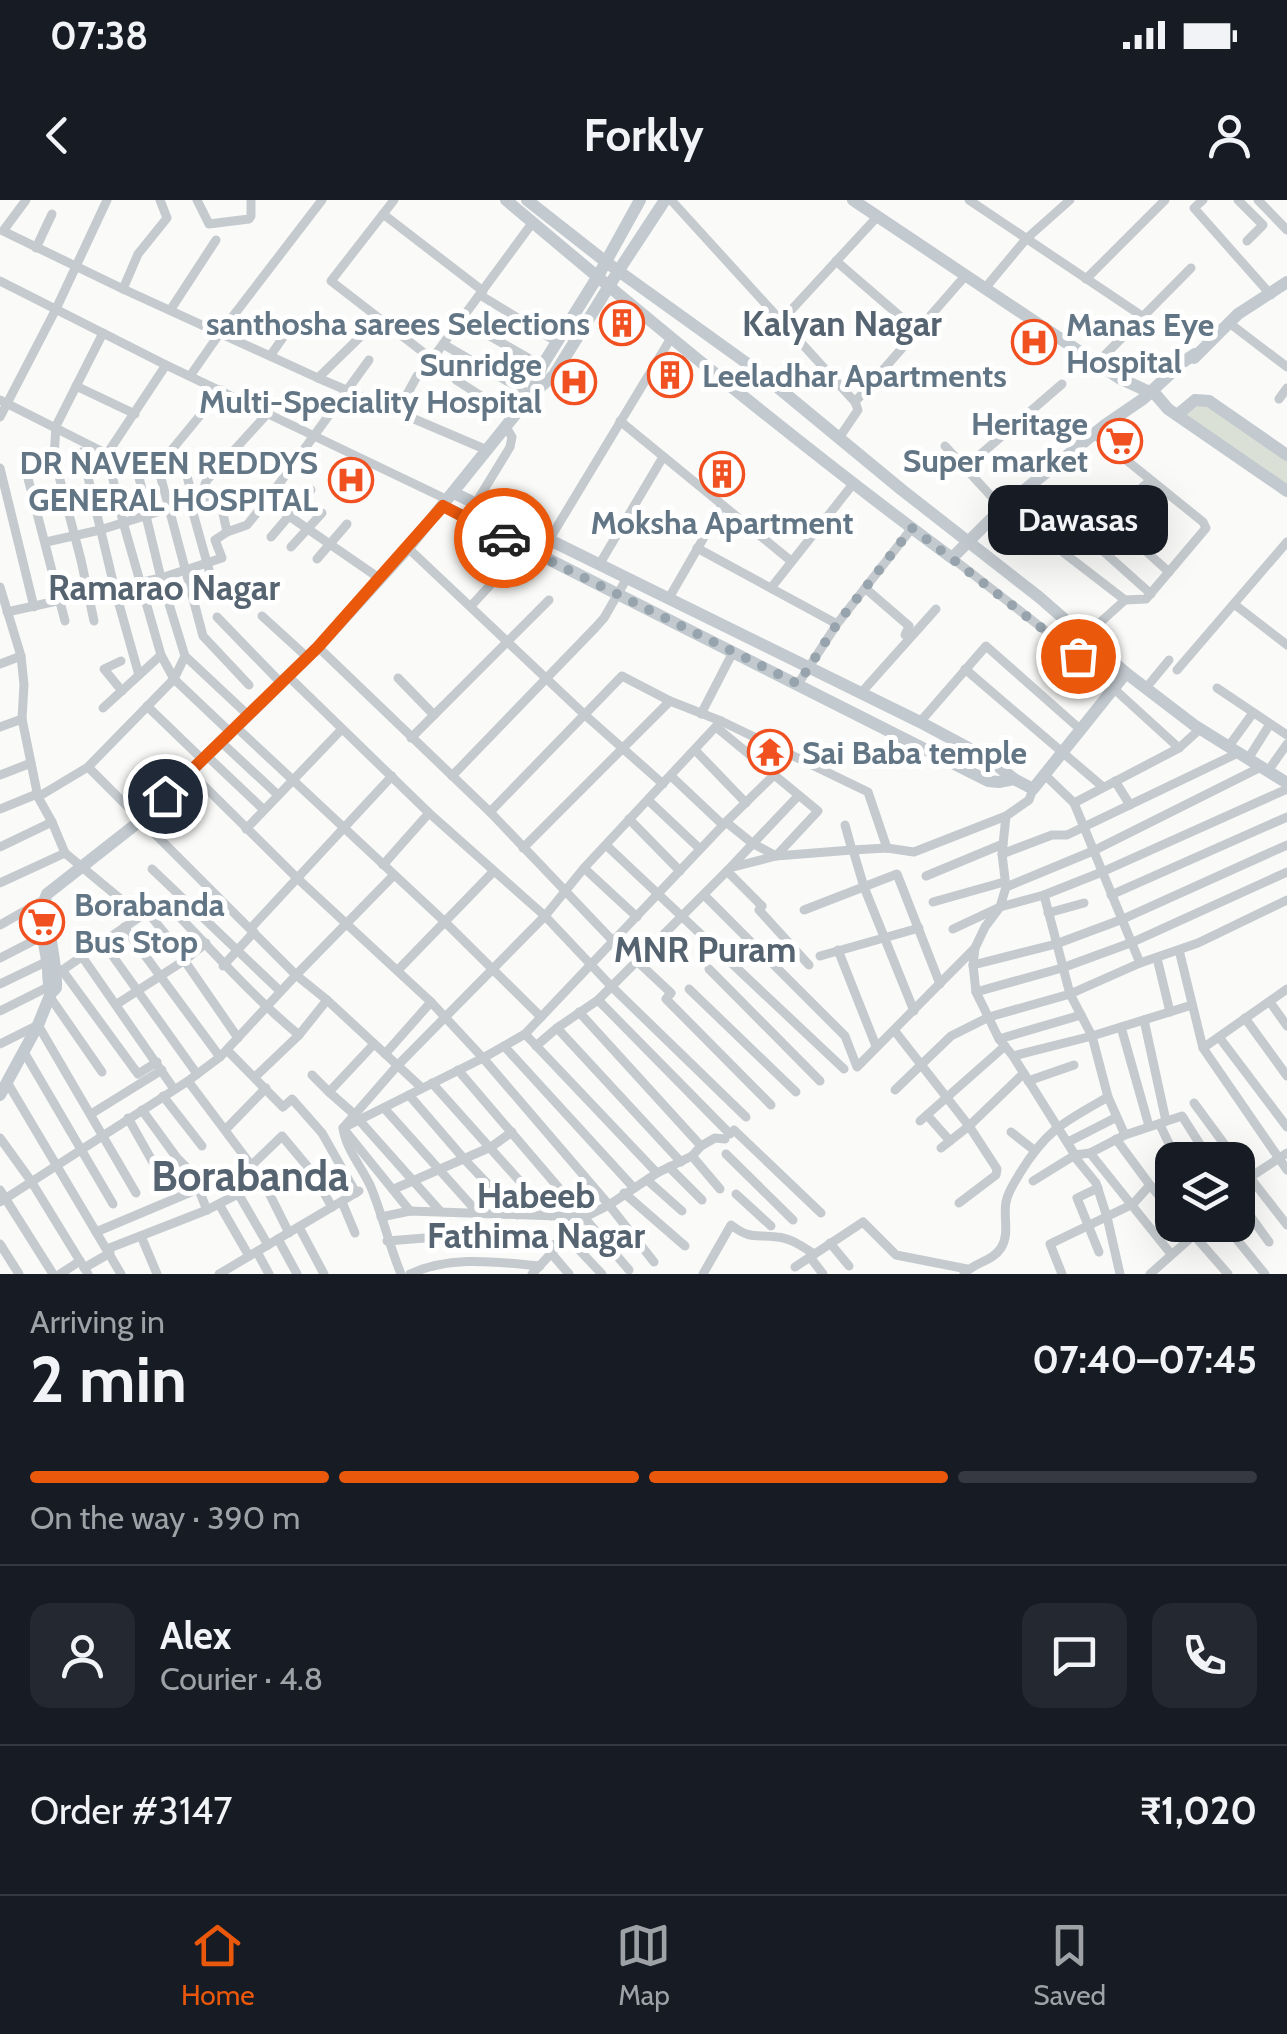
<!DOCTYPE html>
<meta charset="utf-8">
<style>
body{margin:0;font-family:Cabin,sans-serif;background:#242831;color:#f1f3f6;height:100vh;display:flex;flex-direction:column;font-size:38px;white-space:nowrap}
*{box-sizing:border-box;margin:0}
p{font-size:32px;color:#9ea1a6}
.icon{flex:none;width:55px;height:55px;fill:none;stroke:currentColor;stroke-width:2;stroke-linecap:round;stroke-linejoin:round}
.map{position:relative;height:1074px;overflow:hidden}
.panel{display:flex;flex-direction:column;background:#171b24;flex:1}
.panel>*{flex:none}
.controls{position:absolute;left:1155px;top:942px;display:grid;gap:20px}
.controls a{display:grid;place-items:center;width:100px;height:100px;border-radius:20px;background:#171b24;box-shadow:0 10px 40px #0002;font-size:50px}
.pin{position:absolute;display:grid;place-items:center;width:85px;height:85px;color:#fff;margin:-42px;border:5px solid #fff;border-radius:50%;box-shadow:0 2px 10px #0007}
.courier{position:absolute;display:grid;place-items:center;width:100px;height:100px;margin:-50px;border:8px solid #ea580c;border-radius:50%;background:#fff;color:#222;box-shadow:0 2px 12px #0007}
.bubble{position:absolute;height:70px;border-radius:20px;background:#171b24;box-shadow:0 10px 40px #0002;font-size:32px;font-weight:700;line-height:70px;text-align:center}
.overview em{font-style:normal;font-weight:700}
.overview div{display:flex;flex-direction:column-reverse}
.overview{display:flex;align-items:center;justify-content:space-between;height:170px;padding:0 30px}
h1{font-size:65px;font-weight:700;line-height:75px}
.bar{display:grid;grid-template-columns:repeat(4,1fr);gap:15px 10px;align-content:center;height:120px;padding:0 30px}
.bar i{height:12px;border-radius:8px;background:#363941}
.bar .on{background:#ea580c}
.bar p{grid-column:span 4}
.line{display:flex;align-items:center;gap:25px;padding:0 30px;border-top:2px solid #363941}
.line div{flex:1}
.round{display:grid;place-items:center;flex:none;width:105px;height:105px;border-radius:20px;background:#242831}
.status{display:flex;justify-content:space-between;align-items:center;height:70px;padding:0 50px;background:#171b24;direction:ltr}
.status svg{height:28px;fill:currentColor}
header{display:flex;justify-content:space-between;align-items:center;height:130px;padding:0 30px;background:#171b24;font-size:45px;font-weight:700}
.tabs{display:flex;justify-content:space-around;align-items:center;height:140px;border-top:2px solid #363941;background:#171b24;font-size:28px;color:#9ea1a6}
.tabs a{display:grid;justify-items:center;gap:5px}
.tabs .on{color:#ea580c}
.map>svg:first-child{display:block}
.green{fill:#dae0d6}
.lines{fill:none;stroke-linecap:round;stroke-linejoin:round}
.street{stroke:#c5cace;stroke-width:9}
.secondary{stroke:#c2c9cf;stroke-width:12}
.done{stroke:#98a4ad;stroke-width:10;stroke-dasharray:0 18}
.route{stroke:#ea580c;stroke-width:12}
.labels{text-anchor:middle;dominant-baseline:central;stroke-width:10;stroke-linejoin:round;paint-order:stroke}
.poi-label{font-size:32px;font-weight:bold;fill:#637685;stroke:#fff;text-anchor:end}
.neighbourhood-label{font-size:35px;font-weight:bold;fill:#556470;stroke:#fff}
.district-label{font-size:42px;font-weight:bold;fill:#556470;stroke:#fff}
</style>
<div class="status"><b>07:38</b><svg viewBox="0 0 49 12"><path d="M0 12V9h3v3zM5 12V6h3v6zM10 12V3h3v9zM15 12V0h3v12zM26 1h20v11H26zM47 4h2v5h-2z"/></svg></div>
<header><svg class="icon" aria-label="back" viewBox="0 0 24 24"><path d="M15 5l-7 7 7 7"/></svg>Forkly<svg class="icon" aria-label="person" viewBox="0 0 24 24"><circle cx="12" cy="8" r="4"/><path d="M4 21q1-7 8-7t8 7"/></svg></header>
<div class="map">
<svg width="1287" height="1074" viewBox="0 0 1287 1074">
<rect width="100%" height="100%" fill="#fafaf8"/>
<polygon class="green" points="1209,201 1287,255 1287,291 1177,215"/>
<g class="lines">
<g class="street">
<polyline points="26,0 3,31 123,89 318,178 487,250"/>
<polyline points="197,0 209,24 249,19 251,16 251,0"/>
<polyline points="394,0 331,81 428,156 435,155 533,22"/>
<polyline points="671,0 855,202 966,75"/>
<polyline points="969,0 1142,116"/>
<polyline points="1203,0 1194,8 1271,95"/>
<polyline points="1238,0 1263,25 1247,41"/>
<polyline points="1258,0 1287,30"/>
<polyline points="383,14 483,91"/>
<polyline points="36,48 52,14"/>
<polyline points="836,61 916,130"/>
<polyline points="1086,79 1165,0"/>
<polyline points="0,81 166,165 448,300"/>
<polyline points="986,87 1026,39 1070,0"/>
<polyline points="123,89 138,54 167,18 160,0"/>
<polyline points="480,95 557,142"/>
<polyline points="171,109 216,40"/>
<polyline points="462,120 542,166"/>
<polyline points="782,120 877,17"/>
<polyline points="1228,122 1287,167"/>
<polyline points="443,144 531,195"/>
<polyline points="270,156 294,122"/>
<polyline points="1097,163 1191,68"/>
<polyline points="166,165 107,254 123,322 161,455 174,479 230,532"/>
<polyline points="190,176 220,133 322,0"/>
<polyline points="318,178 359,138"/>
<polyline points="456,180 514,217"/>
<polyline points="76,186 135,214"/>
<polyline points="1279,199 1287,188"/>
<polyline points="0,200 107,254"/>
<polyline points="397,213 417,176"/>
<polyline points="0,217 56,109 107,0"/>
<polyline points="620,221 791,361"/>
<polyline points="1094,234 1203,322 1206,328 1146,399 1125,400 1064,353 1151,280"/>
<polyline points="839,238 858,210 855,202"/>
<polyline points="945,246 1002,308"/>
<polyline points="82,252 115,390 139,475"/>
<polyline points="170,252 221,190"/>
<polyline points="182,259 194,301"/>
<polyline points="24,263 65,421"/>
<polyline points="158,267 203,436 249,485"/>
<polyline points="966,267 1062,184"/>
<polyline points="0,268 34,407"/>
<polyline points="139,278 149,315"/>
<polyline points="205,297 205,284 207,280 268,213"/>
<polyline points="268,299 289,316 379,378"/>
<polyline points="190,302 214,388"/>
<polyline points="1109,318 1169,372"/>
<polyline points="466,319 510,247 512,237 506,227"/>
<polyline points="1085,335 1151,394"/>
<polyline points="271,337 311,290"/>
<polyline points="549,340 671,138"/>
<polyline points="46,342 100,330 205,297 219,295 227,332 247,325 268,299 369,160"/>
<polyline points="291,347 322,313"/>
<polyline points="408,348 585,515 663,584"/>
<polyline points="697,348 837,424"/>
<polyline points="952,358 1078,456 1179,548"/>
<polyline points="317,359 347,324"/>
<polyline points="599,365 663,257"/>
<polyline points="0,387 21,456 24,485 22,519 38,597 52,622 65,653 141,716 149,714 171,741 238,838"/>
<polyline points="771,388 853,284"/>
<polyline points="865,388 909,426 905,435"/>
<polyline points="669,398 722,306"/>
<polyline points="1234,404 1287,445"/>
<polyline points="471,406 524,348"/>
<polyline points="7,412 161,378 222,358 215,340 227,332"/>
<polyline points="262,416 307,457"/>
<polyline points="217,417 282,484"/>
<polyline points="94,421 81,360 54,257 56,226 103,133"/>
<polyline points="1085,436 1125,400"/>
<polyline points="318,447 490,612 613,741"/>
<polyline points="185,456 248,515"/>
<polyline points="121,461 104,469 122,491"/>
<polyline points="0,464 21,456"/>
<polyline points="965,469 1103,587"/>
<polyline points="1177,470 1287,342"/>
<polyline points="289,477 429,613 545,716 611,786 746,917"/>
<polyline points="398,478 434,515"/>
<polyline points="798,484 837,424 912,328"/>
<polyline points="1146,488 1169,460"/>
<polyline points="1217,488 1287,535"/>
<polyline points="861,493 936,409"/>
<polyline points="147,506 203,560"/>
<polyline points="103,508 161,455"/>
<polyline points="701,514 733,452"/>
<polyline points="920,522 986,446 1081,530"/>
<polyline points="0,527 22,519"/>
<polyline points="236,527 445,722 541,817"/>
<polyline points="716,527 818,611 776,656 752,643 726,622"/>
<polyline points="411,538 549,400"/>
<polyline points="221,542 278,595"/>
<polyline points="1229,546 1253,513"/>
<polyline points="695,550 746,603"/>
<polyline points="207,556 264,610"/>
<polyline points="1248,559 1270,524"/>
<polyline points="88,567 296,775 327,800 422,888"/>
<polyline points="1268,571 1287,544"/>
<polyline points="190,572 297,678 431,802 483,858 609,1005 654,1062"/>
<polyline points="1044,574 1074,603 1140,763"/>
<polyline points="0,575 31,563"/>
<polyline points="452,576 595,428 604,418 627,378"/>
<polyline points="671,576 723,625"/>
<polyline points="1115,581 1130,605"/>
<polyline points="648,600 700,649"/>
<polyline points="1074,603 1179,548 1200,529"/>
<polyline points="0,609 37,594 38,597 88,567 174,479 185,456 161,378 146,316"/>
<polyline points="490,612 622,476 670,501 721,521 868,592 887,648"/>
<polyline points="1006,616 1002,654 1006,687 1000,707 985,727 975,748 973,765 976,792 999,839 1013,856 1075,955 1090,953 1125,935 1182,916 1210,960"/>
<polyline points="629,619 680,671"/>
<polyline points="845,625 852,650"/>
<polyline points="246,629 342,529"/>
<polyline points="606,645 844,869"/>
<polyline points="0,647 52,622"/>
<polyline points="523,648 670,501"/>
<polyline points="853,650 864,687 914,811"/>
<polyline points="1002,654 1052,635 1067,635 1238,553"/>
<polyline points="383,665 429,613"/>
<polyline points="733,667 776,656 852,650 887,648 914,652 1006,616 1029,600 1033,589"/>
<polyline points="584,668 637,717"/>
<polyline points="152,669 280,791"/>
<polyline points="727,671 762,706 759,710 809,765"/>
<polyline points="926,676 1003,644"/>
<polyline points="0,683 65,653"/>
<polyline points="1006,687 1093,651 1261,567"/>
<polyline points="704,695 845,836 857,867 975,748"/>
<polyline points="1044,695 1070,794 1092,836 1108,897 1125,935"/>
<polyline points="1111,695 1287,617"/>
<polyline points="933,702 1004,682"/>
<polyline points="804,710 897,674 940,784"/>
<polyline points="1048,713 1084,703"/>
<path d="M 149,714 L 164,701 C 209,746 249,794 299,835"/>
<polyline points="0,725 44,700"/>
<polyline points="124,727 220,857"/>
<polyline points="251,728 392,576"/>
<polyline points="953,729 1000,707 1044,695 1102,672 1287,589"/>
<polyline points="102,741 197,874"/>
<polyline points="838,750 876,846"/>
<polyline points="1179,750 1203,848 1287,970"/>
<polyline points="81,755 174,889"/>
<polyline points="820,756 919,728"/>
<polyline points="0,758 41,737"/>
<polyline points="1157,758 1170,812"/>
<polyline points="638,762 671,793 666,799 771,905"/>
<polyline points="973,765 1056,744 1123,719 1287,645"/>
<polyline points="223,766 254,732"/>
<polyline points="709,769 820,881"/>
<polyline points="62,770 138,874 157,862"/>
<polyline points="398,770 493,672"/>
<polyline points="61,771 141,716"/>
<polyline points="0,784 52,759"/>
<polyline points="689,789 796,892"/>
<polyline points="976,792 1062,768 1133,742 1287,672"/>
<polyline points="50,797 102,872"/>
<polyline points="598,800 730,934"/>
<polyline points="1270,802 1287,826"/>
<polyline points="117,804 185,760 206,743"/>
<polyline points="0,811 48,787"/>
<polyline points="579,812 701,946"/>
<polyline points="1245,818 1287,876"/>
<polyline points="1144,820 1166,921"/>
<polyline points="1121,827 1149,926"/>
<polyline points="557,828 681,962"/>
<polyline points="894,830 969,926 997,969 996,975 959,1003"/>
<polyline points="525,834 657,973"/>
<polyline points="1219,837 1287,927"/>
<polyline points="999,839 1081,815"/>
<polyline points="0,844 38,825 136,993"/>
<polyline points="504,846 633,987"/>
<polyline points="536,846 557,828 598,800 727,671 798,596"/>
<polyline points="1203,848 1287,789"/>
<polyline points="227,850 283,907 292,899 322,933 356,993"/>
<polyline points="24,852 113,1004"/>
<polyline points="385,854 431,802"/>
<polyline points="1013,856 1092,836 1192,805"/>
<polyline points="458,870 629,1070"/>
<polyline points="312,875 329,892"/>
<polyline points="255,877 299,835 327,800"/>
<polyline points="188,881 263,981 289,1033"/>
<polyline points="1028,881 1074,865"/>
<polyline points="7,882 121,1074"/>
<polyline points="432,883 551,1016"/>
<polyline points="895,890 951,836 989,817 1070,794 1140,763 1198,743 1287,700"/>
<polyline points="409,895 465,960 517,1015"/>
<polyline points="163,896 202,946"/>
<polyline points="1194,903 1236,960"/>
<polyline points="384,908 479,1014"/>
<polyline points="142,910 177,958 192,973 207,1010"/>
<polyline points="91,914 162,870"/>
<polyline points="354,914 329,892 374,844"/>
<polyline points="927,915 950,941"/>
<polyline points="128,918 164,982"/>
<polyline points="359,920 440,1011"/>
<polyline points="920,921 1005,846"/>
<polyline points="1160,925 1177,960"/>
<polyline points="225,930 266,888"/>
<polyline points="734,930 821,1013"/>
<polyline points="1011,932 1034,950"/>
<polyline points="0,938 31,981 88,1074"/>
<polyline points="1116,939 1150,985 1172,1011"/>
<polyline points="1068,942 1115,918"/>
<polyline points="941,948 969,926 1024,873"/>
<polyline points="1090,953 1171,1054"/>
<polyline points="726,954 793,1020"/>
<polyline points="692,956 720,989"/>
<polyline points="1074,956 1096,983 1107,1017 1120,1074"/>
<polyline points="1238,962 1287,1025"/>
<polyline points="252,965 282,936 312,972 332,1007"/>
<polyline points="669,967 702,1000"/>
<polyline points="647,980 682,1011"/>
<polyline points="1033,981 1075,955"/>
<polyline points="1238,985 1287,953"/>
<polyline points="1098,988 1077,998 1099,1052"/>
<polyline points="394,989 491,947 512,932"/>
<polyline points="0,990 53,1074"/>
<polyline points="624,993 685,1046"/>
<polyline points="736,994 771,1026"/>
<polyline points="239,995 268,1045"/>
<polyline points="1238,999 1269,1042"/>
<polyline points="0,1002 188,881 220,857 296,775 394,675"/>
<polyline points="342,1002 355,1033"/>
<polyline points="219,1004 249,1056"/>
<polyline points="410,1011 343,928 483,858 525,834 726,622 775,574"/>
<polyline points="381,1017 410,1011 585,1017"/>
<polyline points="1185,1025 1228,1074"/>
<polyline points="1225,1025 1265,1074"/>
<polyline points="299,1027 324,1074"/>
<polyline points="96,1032 198,989"/>
<polyline points="141,1036 157,1074"/>
<polyline points="566,1036 602,1074"/>
<polyline points="278,1039 297,1074"/>
<polyline points="387,1041 425,1038 558,1045"/>
<polyline points="830,1043 849,1066"/>
<polyline points="0,1044 19,1074"/>
<polyline points="107,1049 207,1010 263,981"/>
<polyline points="257,1052 269,1074"/>
<polyline points="551,1053 569,1074"/>
<polyline points="810,1057 823,1074"/>
<polyline points="795,1067 863,1022 896,1055 967,1069"/>
<polyline points="84,1068 110,1053"/>
<polyline points="60,1074 80,1061"/>
<polyline points="219,1074 359,991"/>
<path d="M 401,1074 C 389,1045 382,1013 370,985 C 361,966 346,949 343,928 L 397,866 L 545,716 L 584,668 L 721,521"/>
<path d="M 410,1074 C 451,1055 496,1062 540,1066"/>
<polyline points="532,1074 585,1017 609,1005 657,973 692,956 701,946 715,938 725,939"/>
<path d="M 703,1074 L 731,1025 C 751,1040 755,1034 777,1037 C 791,1038 803,1047 814,1054"/>
<path d="M 964,1074 C 974,1062 992,1062 1001,1048 C 1010,1034 1003,1017 1006,1002 C 1008,991 1015,982 1020,973 C 1047,929 1064,922 1108,897"/>
<polyline points="1062,1074 1050,1044 1133,1004 1150,985"/>
<polyline points="1150,1074 1194,1035"/>
</g>
<g class="secondary">
<path d="M 506,0 C 652,123 799,245 952,358 L 1002,308 L 1105,225 L 1143,199 L 1183,162 L 1195,154"/>
<polyline points="527,0 606,62 759,172 902,290 1039,397 1126,473 1194,525 1287,583"/>
<polyline points="853,0 1119,178 1156,195 1168,209 1287,291"/>
<polyline points="1194,158 1238,114 1287,82"/>
<polyline points="532,193 542,166 598,76 640,0"/>
<polyline points="1177,215 1195,200 1209,201 1287,255"/>
<polyline points="454,293 920,522 989,559 1014,579 1033,589 1126,473"/>
<polyline points="443,306 988,581 999,582 1014,579"/>
<path d="M 51,793 C 47,782 49,771 47,760 C 43,737 37,716 47,694 L 140,621 L 318,447 L 408,348 L 531,195 L 554,175 L 619,70 L 665,0"/>
<path d="M 0,895 L 38,825 L 51,793 L 56,788 C 57,764 49,742 49,718"/>
</g>
</g>
<g class="lines">
<polyline class="done" points="504,338 798,484 837,424 912,328 1078,456"/>
<polyline class="route" points="165,596 318,447 443,306 504,338"/>
</g>
<defs>
<symbol id="building-ring" viewBox="-11 -11 22 22"><circle r="9.5" fill="#fff" stroke="#f15021" stroke-width="1.5"/><path d="M-4-6H4V6H1V3H-1V6H-4ZM-2.5-4.3h1.7v1.8h-1.7ZM.8-4.3h1.7v1.8H.8ZM-2.5-1h1.7V.8h-1.7ZM.8-1h1.7V.8H.8Z" fill="#f15021"/></symbol>
<symbol id="hospital-ring" viewBox="-11 -11 22 22"><circle r="9.5" fill="#fff" stroke="#f15021" stroke-width="1.5"/><path d="M-5-5h3v3.5h4V-5h3V5h-3V1.5h-4V5h-3Z" fill="#f15021"/></symbol>
<symbol id="supermarket-ring" viewBox="-11 -11 22 22"><circle r="9.5" fill="#fff" stroke="#f15021" stroke-width="1.5"/><path d="M-6-5.5h2.5l.6 2H6L4.5 2H-2.5L-4.4-4H-6ZM-1.5 3.2a1.3 1.3 0 1 0 .1 0ZM3 3.2a1.3 1.3 0 1 0 .1 0Z" fill="#f15021"/></symbol>
<symbol id="temple-ring" viewBox="-11 -11 22 22"><circle r="9.5" fill="#fff" stroke="#f15021" stroke-width="1.5"/><path d="M0-6L5-2H3V0L6.5 2.5H4V6H1.5V3h-3V6H-4V2.5H-6.5L-3 0V-2H-5Z" fill="#f15021"/></symbol>
</defs>
<g fill-rule="evenodd">
<use href="#building-ring" x="597" y="98" width="50" height="50"/>
<use href="#hospital-ring" x="1009" y="117" width="50" height="50"/>
<use href="#building-ring" x="645" y="150" width="50" height="50"/>
<use href="#hospital-ring" x="549" y="157" width="50" height="50"/>
<use href="#supermarket-ring" x="1095" y="216" width="50" height="50"/>
<use href="#building-ring" x="697" y="249" width="50" height="50"/>
<use href="#hospital-ring" x="326" y="255" width="50" height="50"/>
<use href="#temple-ring" x="745" y="527" width="50" height="50"/>
<use href="#supermarket-ring" x="17" y="697" width="50" height="50"/>
</g>
<g class="labels">
<g class="poi-label">
<text x="590" y="123">santhosha sarees Selections</text>
<text x="1066" y="124" text-anchor="start">Manas Eye<tspan x="1066" dy="37">Hospital</tspan></text>
<text x="542" y="164">Sunridge<tspan x="542" dy="37">Multi-Speciality Hospital</tspan></text>
<text x="702" y="175" text-anchor="start">Leeladhar Apartments</text>
<text x="1088" y="223">Heritage<tspan x="1088" dy="37">Super market</tspan></text>
<text x="318" y="262">DR NAVEEN REDDYS<tspan x="318" dy="37">GENERAL HOSPITAL</tspan></text>
<text x="722" y="322" text-anchor="middle">Moksha Apartment</text>
<text x="802" y="552" text-anchor="start">Sai Baba temple</text>
<text x="74" y="704" text-anchor="start">Borabanda<tspan x="74" dy="37">Bus Stop</tspan></text>
</g>
<g class="neighbourhood-label">
<text x="842" y="123">Kalyan Nagar</text>
<text x="164" y="387">Ramarao Nagar</text>
<text x="705" y="749">MNR Puram</text>
<text x="536" y="995">Habeeb<tspan x="536" dy="40">Fathima Nagar</tspan></text>
</g>
<g class="district-label">
<text x="250" y="976">Borabanda</text>
</g>
</g>
</svg>
<div class="controls">
<a><svg class="icon" aria-label="layers" viewBox="0 0 24 24"><path d="M12 4l9 5-9 5-9-5zM3 14l9 5 9-5"/></svg></a>
</div>
<div class="pin" style="left:1078px;top:456px;background:#ea580c"><svg class="icon" aria-label="bag" viewBox="0 0 24 24"><path d="M5 8h14l-1 12H6zM9 8a3 3 0 0 1 6 0"/></svg></div>
<div class="pin" style="left:165px;top:596px;background:#1f2937"><svg class="icon" aria-label="home" viewBox="0 0 24 24"><path d="M3 11l9-7 9 7M6 9v11h12V9"/></svg></div>
<div class="courier" style="left:504px;top:338px"><svg class="icon" aria-label="car" viewBox="0 0 24 24"><path d="M5 17H2v-5l4-1 3-4h7l3 4 3 1v5h-3M9 17h6M6 11h13"/><circle cx="7" cy="17" r="2"/><circle cx="17" cy="17" r="2"/></svg></div>
<div class="bubble" style="left:988px;top:285px;width:180px">Dawasas</div>
</div>
<section class="panel">
<div class="overview"><div><h1>2 min</h1><p>Arriving in</p></div><em>07:40–07:45</em></div>
<div class="bar"><i class="on"></i><i class="on"></i><i class="on"></i><i></i><p>On the way · 390 m</p></div>
<div class="line" style="height:180px"><a class="round"><svg class="icon" aria-label="person" viewBox="0 0 24 24"><circle cx="12" cy="8" r="4"/><path d="M4 21q1-7 8-7t8 7"/></svg></a><div><b>Alex</b><p>Courier · 4.8</p></div><a class="round"><svg class="icon" aria-label="chat" viewBox="0 0 24 24"><path d="M4 5h16v11H9l-5 4z"/></svg></a><a class="round"><svg class="icon" aria-label="phone" viewBox="0 0 24 24"><path d="M5 4h4l2 5-3 2q2 4 5 5l2-3 5 2v4C11 20 4 13 5 4z"/></svg></a></div>
<div class="line" style="height:130px"><div>Order #3147</div><b>₹1,020</b></div>
</section>
<nav class="tabs">
<a class="on"><svg class="icon" aria-label="home" viewBox="0 0 24 24"><path d="M3 11l9-7 9 7M6 9v11h12V9"/></svg>Home</a>
<a><svg class="icon" aria-label="map" viewBox="0 0 24 24"><path d="M3 6l6-2 6 2 6-2v14l-6 2-6-2-6 2zM9 4v14M15 6v14"/></svg>Map</a>
<a><svg class="icon" aria-label="saved" viewBox="0 0 24 24"><path d="M7 4h10v16l-5-4-5 4z"/></svg>Saved</a>
</nav>
